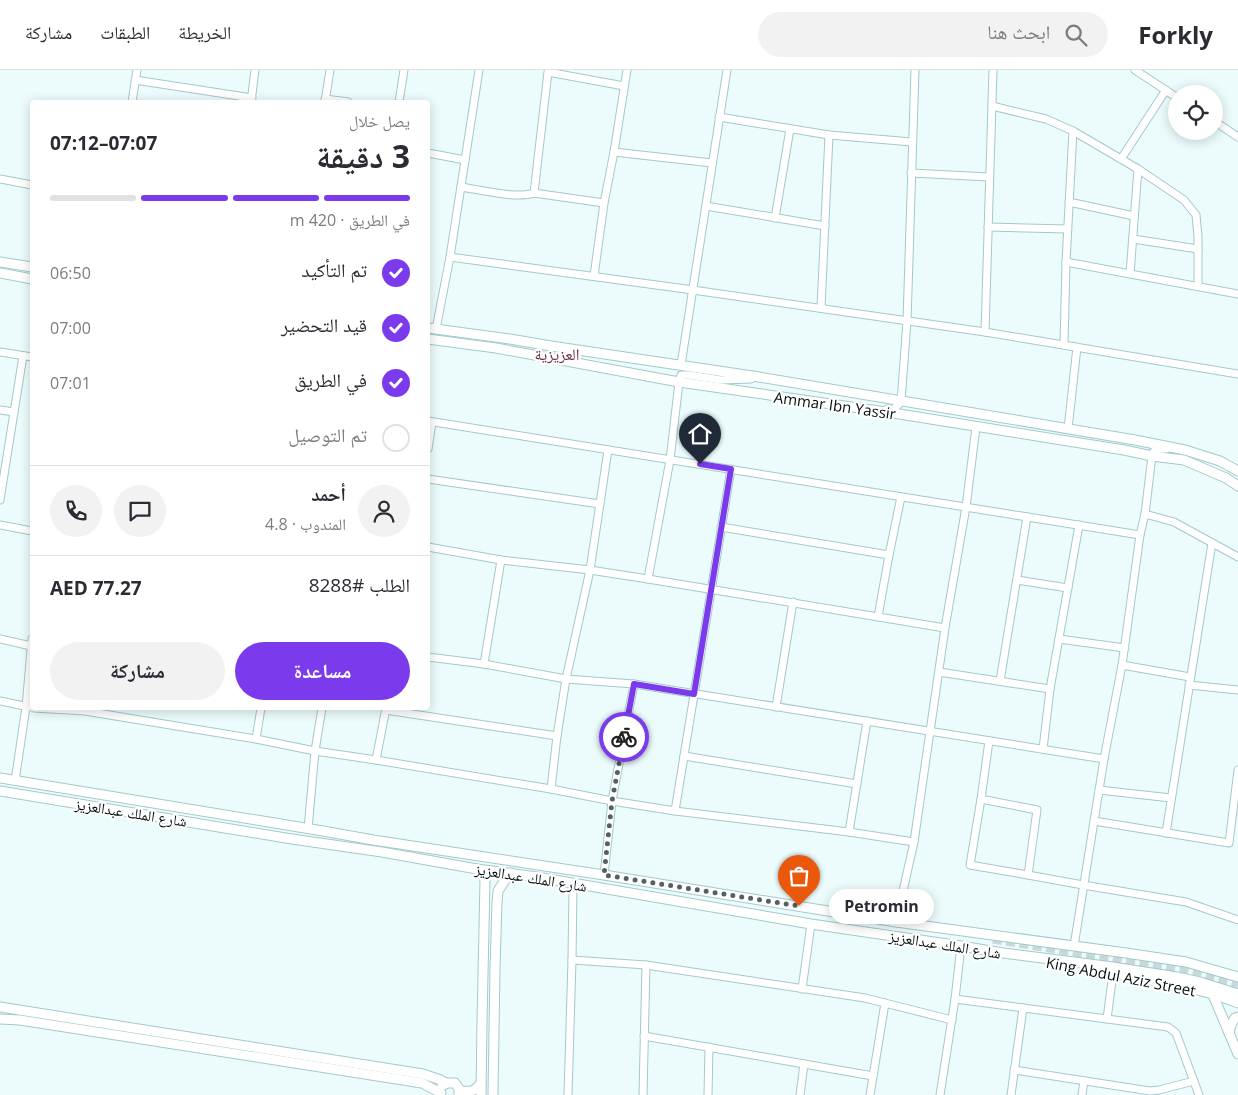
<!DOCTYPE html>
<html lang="ar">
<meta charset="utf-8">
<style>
body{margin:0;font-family:"Open Sans","Noto Naskh Arabic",sans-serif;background:#f2f2f3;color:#2b2b33;direction:rtl;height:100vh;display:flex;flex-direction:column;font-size:19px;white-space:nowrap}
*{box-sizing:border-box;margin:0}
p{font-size:16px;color:#7c7c81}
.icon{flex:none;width:28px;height:28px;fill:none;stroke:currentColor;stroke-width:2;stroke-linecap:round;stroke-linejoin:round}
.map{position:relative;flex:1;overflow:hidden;direction:ltr}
.panel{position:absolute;left:30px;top:30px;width:400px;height:610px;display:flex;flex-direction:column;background:#fff;border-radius:5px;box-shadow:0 2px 12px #0003;direction:rtl}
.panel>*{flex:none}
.tools{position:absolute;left:1168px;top:15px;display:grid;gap:10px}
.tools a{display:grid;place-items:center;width:55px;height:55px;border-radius:50%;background:#fff;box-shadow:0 2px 12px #0003;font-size:25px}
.pin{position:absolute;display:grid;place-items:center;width:42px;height:42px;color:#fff;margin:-51px -21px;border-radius:50% 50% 50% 0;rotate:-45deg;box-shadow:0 0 5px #0007}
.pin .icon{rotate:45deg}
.courier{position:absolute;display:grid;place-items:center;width:50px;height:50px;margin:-25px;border:4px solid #7c3aed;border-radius:50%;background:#fff;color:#222;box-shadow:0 1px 6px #0007}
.bubble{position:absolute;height:35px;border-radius:18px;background:#fff;box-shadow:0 2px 12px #0003;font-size:16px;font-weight:700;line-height:35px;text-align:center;direction:rtl}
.summary em{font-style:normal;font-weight:700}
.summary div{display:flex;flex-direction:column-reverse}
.summary{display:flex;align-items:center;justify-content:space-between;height:85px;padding:0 20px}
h1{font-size:32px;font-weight:700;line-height:38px}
.bar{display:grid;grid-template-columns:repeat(4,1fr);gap:8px 5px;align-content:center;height:60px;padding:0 20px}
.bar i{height:6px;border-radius:4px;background:#e1e1e2}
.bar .on{background:#7c3aed}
.bar p{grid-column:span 4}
.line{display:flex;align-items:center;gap:12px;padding:0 20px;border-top:1px solid #e1e1e2}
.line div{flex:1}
.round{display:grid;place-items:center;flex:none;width:52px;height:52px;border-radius:26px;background:#f2f2f3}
ol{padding:0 20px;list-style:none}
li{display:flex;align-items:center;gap:15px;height:55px}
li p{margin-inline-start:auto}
li .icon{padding:5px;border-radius:50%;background:#7c3aed;color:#fff;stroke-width:4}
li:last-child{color:#7c7c81}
li i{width:28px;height:28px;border:2px solid #e1e1e2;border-radius:50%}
.action{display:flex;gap:10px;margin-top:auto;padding:10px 20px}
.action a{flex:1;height:58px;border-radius:30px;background:#7c3aed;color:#fff;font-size:20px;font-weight:700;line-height:58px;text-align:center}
.action a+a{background:#f2f2f3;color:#2b2b33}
header{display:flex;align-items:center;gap:30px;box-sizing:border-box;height:70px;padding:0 25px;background:#fff;border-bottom:1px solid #e1e1e2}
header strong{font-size:24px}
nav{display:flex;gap:28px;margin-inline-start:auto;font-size:18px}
.search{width:350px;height:45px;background:#f2f2f3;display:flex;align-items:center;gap:12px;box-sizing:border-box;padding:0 18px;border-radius:28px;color:#7c7c81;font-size:19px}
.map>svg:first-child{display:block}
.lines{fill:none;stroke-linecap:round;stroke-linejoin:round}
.tertiary-tunnel{stroke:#c9d8d9;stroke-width:9;stroke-dasharray:9 4.5;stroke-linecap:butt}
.minor-casing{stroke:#a2c9cd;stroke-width:9}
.tertiary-casing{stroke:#a2c9cd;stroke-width:11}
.minor{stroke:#fff;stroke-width:7}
.tertiary{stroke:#fff;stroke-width:9}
.done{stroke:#546162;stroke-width:5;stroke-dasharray:0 9}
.route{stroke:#7c3aed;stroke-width:6}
.labels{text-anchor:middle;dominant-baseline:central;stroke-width:4.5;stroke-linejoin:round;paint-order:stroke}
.street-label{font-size:15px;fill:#020e0f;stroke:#fff}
.neighbourhood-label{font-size:16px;fill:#6e2d4b;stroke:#fff}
</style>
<header>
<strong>Forkly</strong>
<div class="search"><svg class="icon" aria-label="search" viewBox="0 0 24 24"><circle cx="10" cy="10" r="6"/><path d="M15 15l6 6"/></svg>ابحث هنا</div>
<nav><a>الخريطة</a><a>الطبقات</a><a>مشاركة</a></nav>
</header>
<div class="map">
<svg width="1238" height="1025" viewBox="0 0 1238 1025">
<rect width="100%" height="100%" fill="#ecfcfd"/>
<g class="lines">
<polyline class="tertiary-tunnel" points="993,869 1185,900 1210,906 1238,915"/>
<defs>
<g id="minor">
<polyline points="1135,0 1176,27"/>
<polyline points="135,10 252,28"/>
<polyline points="325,29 348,32"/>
<polyline points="132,32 137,0"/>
<polyline points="251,32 255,0"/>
<polyline points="325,32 330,0"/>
<polyline points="399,32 404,0"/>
<polyline points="992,36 1046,49 1073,61 1138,99 1184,130 1196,145 1198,166 1198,216"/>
<polyline points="719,47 829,65 912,72"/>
<polyline points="1214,51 1238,67"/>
<polyline points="614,82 712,93"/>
<polyline points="428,83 465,90"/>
<polyline points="1121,89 1166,20"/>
<polyline points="911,103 989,107"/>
<polyline points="0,109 32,115"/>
<path d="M 461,117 C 480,120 518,129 534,123"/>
<polyline points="1069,132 1134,146"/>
<polyline points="604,133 534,123 548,2 624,16"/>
<polyline points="706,136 825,156"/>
<polyline points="775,148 790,59"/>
<polyline points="988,157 1067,159"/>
<polyline points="1133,169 1198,179"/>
<polyline points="450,187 693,220 985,262 1238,304"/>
<polyline points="1066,192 1238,224"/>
<polyline points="1130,204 1138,99"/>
<polyline points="594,206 604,133 614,82 627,0"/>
<polyline points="821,238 829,65"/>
<polyline points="436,259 450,187 479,0"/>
<polyline points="985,262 993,0"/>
<polyline points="1064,275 1066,192 1073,61"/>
<polyline points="0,282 32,287"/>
<polyline points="681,295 727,0"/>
<polyline points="887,339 894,339 901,332 907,251 915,0"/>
<polyline points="0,340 14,342"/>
<polyline points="428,351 1140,465"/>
<polyline points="1068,359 1077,277"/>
<polyline points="428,379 432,352"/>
<polyline points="428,409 600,434"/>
<polyline points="0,430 23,286"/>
<polyline points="1145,444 1174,452 1238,487"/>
<polyline points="0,455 32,461"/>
<polyline points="721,457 889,485"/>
<polyline points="428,477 501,490 590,500 648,509 945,558"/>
<polyline points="648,509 670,390 679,312 681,305 689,305 721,310 751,309"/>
<polyline points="1017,510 1068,518"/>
<polyline points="878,547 889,485 901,427"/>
<polyline points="0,569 31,576"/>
<polyline points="1059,569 1125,578"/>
<polyline points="428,587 484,594 566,609 634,614 1104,689"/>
<polyline points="484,594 501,490"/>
<polyline points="1122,595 1190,607"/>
<polyline points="939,602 1050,619"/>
<polyline points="1000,611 1027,447"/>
<polyline points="1189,615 1238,620"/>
<polyline points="0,631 29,637"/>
<polyline points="776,637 793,532"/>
<polyline points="34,638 85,641 256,669 315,681 376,690 551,719 612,731 675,741 849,762 914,772"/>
<polyline points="386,640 557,666"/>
<polyline points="256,669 261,638"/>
<polyline points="989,671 981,729 970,795 1028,805 1083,815 1186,832 1238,850"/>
<polyline points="1043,679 1050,619 1079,455"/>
<polyline points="684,686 857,714"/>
<polyline points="376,690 386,638"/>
<polyline points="15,711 26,637 32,569"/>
<polyline points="551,719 557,666 566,609 590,500 608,380"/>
<polyline points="1099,720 1171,728"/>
<polyline points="981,729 1037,740 1028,805"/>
<polyline points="675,741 731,399"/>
<polyline points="1094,751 1229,773 1238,700"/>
<polyline points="308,759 315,681 322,638"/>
<polyline points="849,762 867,651"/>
<polyline points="1166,763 1212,473"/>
<polyline points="604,805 612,731 634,614"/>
<polyline points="896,852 914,772 945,558 966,437 976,357"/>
<polyline points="1074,876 1104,689 1122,595 1140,465 1145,444 1152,386 1154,381 1159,379 1166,379"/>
<polyline points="572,890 646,895 865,928 952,950"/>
<polyline points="802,919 811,854"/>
<polyline points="955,929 1168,957 1176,963 1199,1025"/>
<polyline points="1107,949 1113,903"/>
<polyline points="644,966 873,1006"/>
<polyline points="1014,1000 1150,1021 1159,1020 1194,1011"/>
<polyline points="568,1025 572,890 573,814"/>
<polyline points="643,1025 646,895"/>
<polyline points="708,1025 709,977"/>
<polyline points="800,1025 804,994"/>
<polyline points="870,1025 885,933"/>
<polyline points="940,1025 955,929 961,876"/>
<polyline points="1011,1025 1023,938"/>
<polyline points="1082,1025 1084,1011"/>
</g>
<g id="tertiary">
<polyline points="0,192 32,197"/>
<polyline points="0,203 32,209"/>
<polyline points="428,258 510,269 551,276 759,307 1135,370 1185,380 1220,391 1238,401"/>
<polyline points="428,269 496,278 679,312 893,343 1124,380 1152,386 1184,390 1226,408 1238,416"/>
<polyline points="0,708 323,761 373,770 604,805 896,852 1126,883 1186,892 1238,907"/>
<polyline points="0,721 292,769 382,782 477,799 537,807 811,854 961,876 1003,883 1113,897 1177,907 1200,912 1238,924"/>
<polyline points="477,799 482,803 485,810 482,952 481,1025"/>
<path d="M 1087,899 C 1137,908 1190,914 1238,933"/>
<polyline points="1213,925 1238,984"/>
<polyline points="0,937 423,1004 438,1009 446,1013"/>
<polyline points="0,949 20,950 422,1013 441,1023"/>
<polyline points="1229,962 1231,955 1235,948 1238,947"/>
<polyline points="442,1016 447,1013 455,1013 459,1019 459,1025"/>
<path d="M 460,1021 C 471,1022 474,1022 481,1013"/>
<polyline points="493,1025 495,898 497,833 498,821 505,810 511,803"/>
</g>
</defs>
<use href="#minor" class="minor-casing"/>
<use href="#tertiary" class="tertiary-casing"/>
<use href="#minor" class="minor"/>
<use href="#tertiary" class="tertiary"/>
</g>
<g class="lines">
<polyline class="done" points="624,667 612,731 604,805 799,836"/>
<polyline class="route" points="624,667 634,614 694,624 731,399 700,394"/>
</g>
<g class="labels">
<g class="street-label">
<text transform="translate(835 335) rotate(8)">Ammar Ibn Yassir</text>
<text transform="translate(131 742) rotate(9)">شارع الملك عبدالعزيز</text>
<text transform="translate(531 807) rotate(9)">شارع الملك عبدالعزيز</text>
<text transform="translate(945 874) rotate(9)">شارع الملك عبدالعزيز</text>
<text transform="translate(1121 906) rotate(11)">King Abdul Aziz Street</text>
</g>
<g class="neighbourhood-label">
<text x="557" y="284">العزيزية</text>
</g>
</g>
</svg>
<div class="tools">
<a><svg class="icon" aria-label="locate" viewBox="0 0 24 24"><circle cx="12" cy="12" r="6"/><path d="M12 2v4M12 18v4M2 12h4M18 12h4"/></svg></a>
</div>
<div class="pin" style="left:799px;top:836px;background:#ea580c"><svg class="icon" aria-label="bag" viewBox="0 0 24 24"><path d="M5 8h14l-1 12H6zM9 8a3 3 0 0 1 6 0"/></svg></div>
<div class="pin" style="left:700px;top:394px;background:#1f2937"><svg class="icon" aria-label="home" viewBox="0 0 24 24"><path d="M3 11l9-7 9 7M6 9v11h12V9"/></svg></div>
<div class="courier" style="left:624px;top:667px"><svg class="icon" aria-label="bike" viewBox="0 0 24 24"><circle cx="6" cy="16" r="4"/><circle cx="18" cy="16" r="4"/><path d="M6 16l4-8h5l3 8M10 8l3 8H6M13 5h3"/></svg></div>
<div class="bubble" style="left:829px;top:819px;width:105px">Petromin</div>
<section class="panel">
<div class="summary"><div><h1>3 دقيقة</h1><p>يصل خلال</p></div><em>07:07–07:12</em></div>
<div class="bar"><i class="on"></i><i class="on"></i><i class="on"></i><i></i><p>في الطريق · 420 m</p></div>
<ol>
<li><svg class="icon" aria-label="check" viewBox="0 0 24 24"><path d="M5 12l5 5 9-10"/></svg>تم التأكيد<p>06:50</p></li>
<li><svg class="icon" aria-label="check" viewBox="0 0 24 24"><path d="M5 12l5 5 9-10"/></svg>قيد التحضير<p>07:00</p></li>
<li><svg class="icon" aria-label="check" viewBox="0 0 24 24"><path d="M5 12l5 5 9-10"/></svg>في الطريق<p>07:01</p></li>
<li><i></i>تم التوصيل</li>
</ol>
<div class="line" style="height:90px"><a class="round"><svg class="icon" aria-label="person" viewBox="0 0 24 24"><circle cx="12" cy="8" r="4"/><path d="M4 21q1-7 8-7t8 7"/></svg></a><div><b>أحمد</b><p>المندوب · 4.8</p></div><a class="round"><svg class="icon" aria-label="chat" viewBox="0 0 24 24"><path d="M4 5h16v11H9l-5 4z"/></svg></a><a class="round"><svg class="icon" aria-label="phone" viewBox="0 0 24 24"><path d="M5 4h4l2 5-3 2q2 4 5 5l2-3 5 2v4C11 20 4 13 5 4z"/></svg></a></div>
<div class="line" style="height:65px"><div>الطلب #8288</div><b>AED 77.27</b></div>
<div class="action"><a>مساعدة</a><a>مشاركة</a></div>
</section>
</div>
